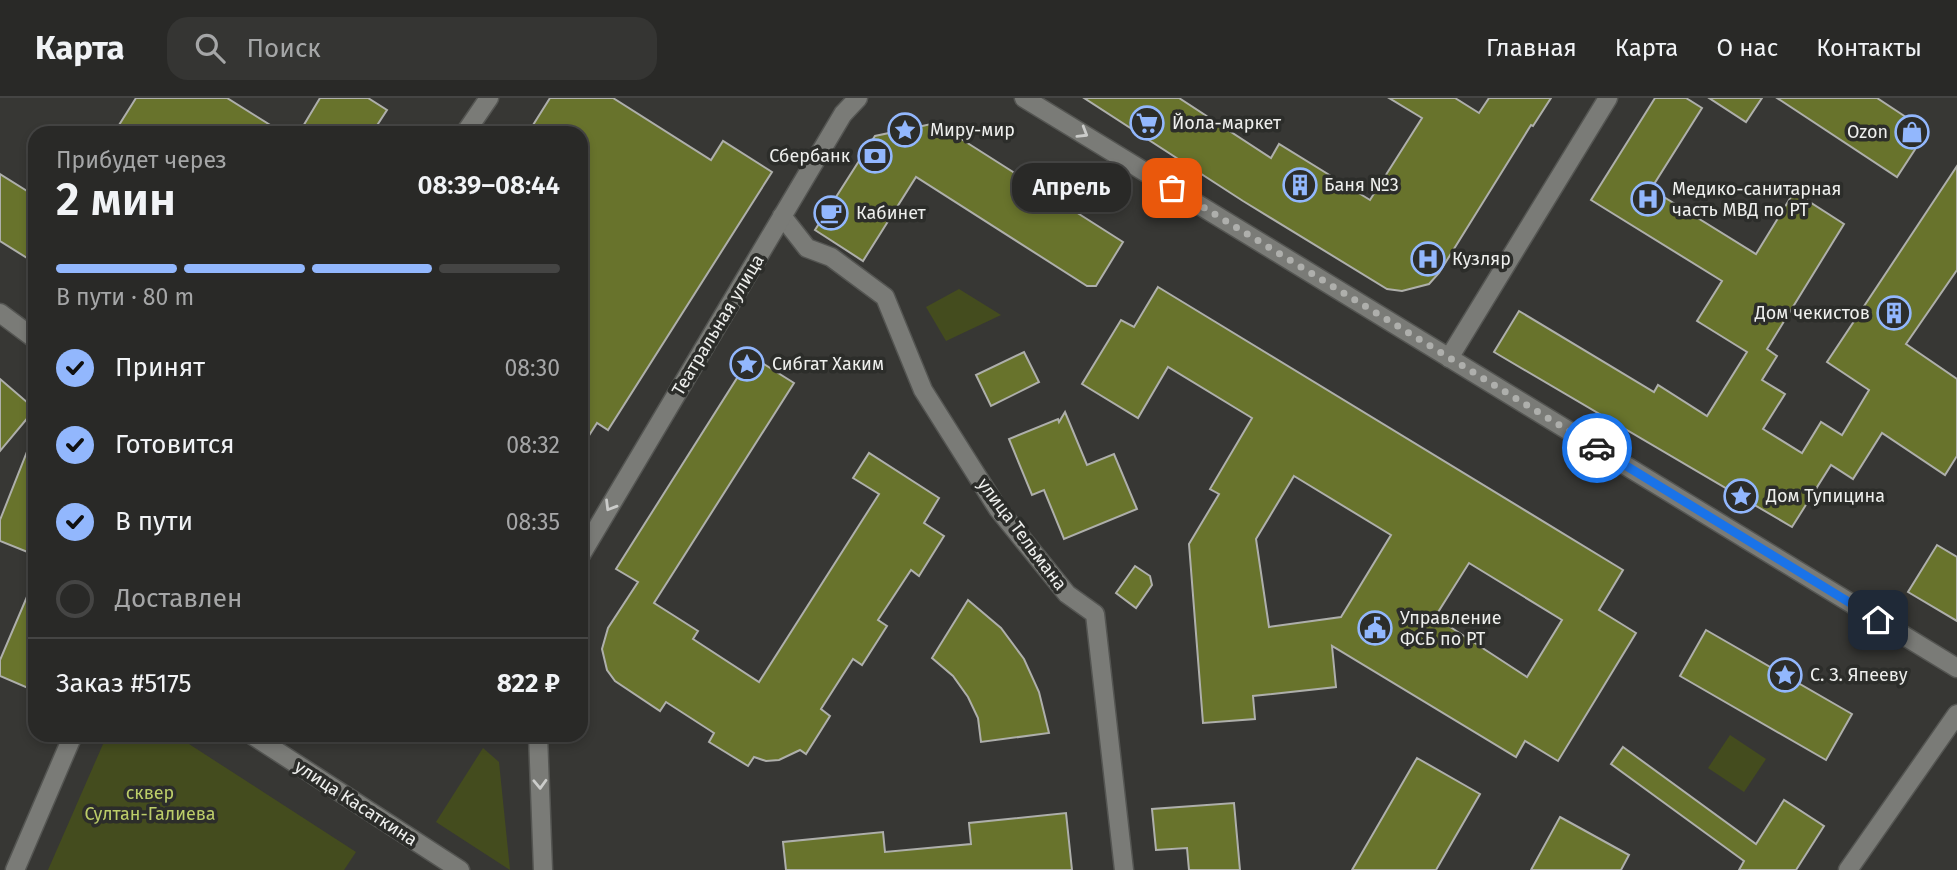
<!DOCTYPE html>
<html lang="ru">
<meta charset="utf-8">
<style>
body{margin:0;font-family:"Fira Sans",sans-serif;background:#353533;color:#f1f3f6;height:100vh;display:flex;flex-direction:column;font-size:26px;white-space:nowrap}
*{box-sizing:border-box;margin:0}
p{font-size:23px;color:#a5a6a7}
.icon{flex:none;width:38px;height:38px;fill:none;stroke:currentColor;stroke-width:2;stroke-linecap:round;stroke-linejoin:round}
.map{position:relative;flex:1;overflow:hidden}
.sheet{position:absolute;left:28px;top:28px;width:560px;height:616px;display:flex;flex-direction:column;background:#292927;border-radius:21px;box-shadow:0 4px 10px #0003,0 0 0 2px #454544}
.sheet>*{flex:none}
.pin{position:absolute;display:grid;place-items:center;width:60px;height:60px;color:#fff;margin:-30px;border-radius:14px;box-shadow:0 4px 10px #0006}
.courier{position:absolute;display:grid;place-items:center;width:70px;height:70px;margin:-35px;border:5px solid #1a73e8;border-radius:50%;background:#fff;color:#222;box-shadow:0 2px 9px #0007}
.bubble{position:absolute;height:49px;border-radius:21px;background:#292927;box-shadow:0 4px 10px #0003,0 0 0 2px #454544;font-size:23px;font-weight:600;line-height:49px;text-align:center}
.head em{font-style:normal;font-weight:600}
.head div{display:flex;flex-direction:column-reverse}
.head{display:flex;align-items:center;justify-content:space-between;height:119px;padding:0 28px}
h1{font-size:46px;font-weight:600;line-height:52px}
.bar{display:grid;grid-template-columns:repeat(4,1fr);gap:10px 7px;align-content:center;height:84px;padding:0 28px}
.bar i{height:9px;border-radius:5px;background:#454544}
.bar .selected{background:#92b7fd}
.bar p{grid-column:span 4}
.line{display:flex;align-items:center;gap:18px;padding:0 28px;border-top:2px solid #454544}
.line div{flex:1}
ol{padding:0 28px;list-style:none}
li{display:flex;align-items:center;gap:21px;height:77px}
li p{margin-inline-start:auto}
li .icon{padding:7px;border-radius:50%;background:#92b7fd;color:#111;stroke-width:4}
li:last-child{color:#a5a6a7}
li i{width:38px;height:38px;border:4px solid #454544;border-radius:50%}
header{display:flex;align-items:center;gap:42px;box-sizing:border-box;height:98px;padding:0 35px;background:#292927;border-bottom:2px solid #454544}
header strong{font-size:33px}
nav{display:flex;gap:38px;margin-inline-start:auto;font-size:24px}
.search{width:490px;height:63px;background:#353533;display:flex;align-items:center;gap:18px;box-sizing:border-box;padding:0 24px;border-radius:21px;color:#a5a6a7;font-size:26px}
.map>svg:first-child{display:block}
.green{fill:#444c1e}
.building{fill:#68732c;stroke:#aeafab;stroke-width:2;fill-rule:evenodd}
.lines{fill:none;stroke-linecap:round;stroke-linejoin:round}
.minor-casing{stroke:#545552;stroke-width:21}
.tertiary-casing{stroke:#545552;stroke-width:21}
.minor{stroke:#7a7b77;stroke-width:18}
.tertiary{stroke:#7a7b77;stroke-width:18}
.oneway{stroke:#cbccca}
.done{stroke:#aeafac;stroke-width:7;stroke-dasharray:0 12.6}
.route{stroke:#1a73e8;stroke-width:9}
.labels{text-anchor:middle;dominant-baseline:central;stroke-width:7;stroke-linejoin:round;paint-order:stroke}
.poi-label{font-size:18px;fill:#eeefed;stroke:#2c2d2a;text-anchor:start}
.street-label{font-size:18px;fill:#eeefed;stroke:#2c2d2a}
.park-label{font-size:18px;fill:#bccd69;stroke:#2c2d2a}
</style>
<header>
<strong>Карта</strong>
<div class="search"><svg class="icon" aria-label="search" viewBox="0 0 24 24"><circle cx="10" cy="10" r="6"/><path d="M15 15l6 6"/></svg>Поиск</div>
<nav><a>Главная</a><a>Карта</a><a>О нас</a><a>Контакты</a></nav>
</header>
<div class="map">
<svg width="1957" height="772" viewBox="0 0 1957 772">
<rect width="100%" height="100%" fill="#373734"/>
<g class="green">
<polygon points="959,191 1001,217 946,243 926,209"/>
<polygon points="107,637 175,637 356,754 344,772 48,772"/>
<polygon points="1730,637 1766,661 1744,694 1708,670"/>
<polygon points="483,650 499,664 510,772 436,724"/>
</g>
<g class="building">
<polygon points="136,0 227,0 283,35 114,35"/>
<polygon points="320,0 368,0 387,12 372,35 299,35"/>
<polygon points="550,0 613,0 711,62 723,43 772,74 608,332 597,325 581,350 581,35 528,35"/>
<polygon points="1084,0 1179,0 1271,60 1279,46 1370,102 1422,20 1389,0 1455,0 1479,15 1489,0 1551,0 1533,28 1531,27 1439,175 1429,186 1402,193 1387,191 1243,103"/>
<polygon points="1655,0 1686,0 1702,10 1651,91 1756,156 1794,94 1844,126 1767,251 1777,258 1762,282 1785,296 1763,331 1802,355 1821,324 1842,337 1869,292 1827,264 1957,68 1957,172 1906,246 1957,281 1957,358 1945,377 1882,335 1853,381 1831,367 1792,429 1494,254 1519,213 1654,294 1658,287 1707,318 1747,254 1697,223 1722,183 1591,102"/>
<polygon points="1709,0 1762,0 1746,24"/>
<polygon points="1777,0 1877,0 1927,33 1897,79"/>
<polygon points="936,25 1123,144 1096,188 1087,188 916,79 863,163 815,132 875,38"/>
<polygon points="0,76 35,98 35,165 0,143"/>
<path d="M 1158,189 L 1623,472 L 1599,512 L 1636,535 L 1558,663 L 1525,643 L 1516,659 L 1332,548 L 1336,589 L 1253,598 L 1255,621 L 1203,625 L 1189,446 L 1219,396 L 1210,391 L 1252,320 L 1168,269 L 1138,320 L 1082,286 L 1121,222 L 1134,229 ZM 1294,378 L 1391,437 L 1341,519 L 1269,529 L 1256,441 ZM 1469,465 L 1562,522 L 1527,579 L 1435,519 Z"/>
<polygon points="1024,254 1039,284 991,308 976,277"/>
<polygon points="751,258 794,285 654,505 698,533 693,541 759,584 879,396 853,380 869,355 939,400 924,425 944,438 919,478 911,472 878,522 887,528 862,567 853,561 821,611 830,618 806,656 800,652 779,662 766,663 754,659 748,668 709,644 714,635 666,604 660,613 615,583 607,572 602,551 608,530 638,484 616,471"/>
<polygon points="0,281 35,311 0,353"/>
<polygon points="1065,314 1087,367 1114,356 1137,411 1064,441 1044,392 1032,397 1009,341 1058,321 1059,324"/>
<polygon points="34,336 35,337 35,457 0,443 0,422"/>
<polygon points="1937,447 1957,459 1957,523 1908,494"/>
<polygon points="1135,468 1150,478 1152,487 1136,510 1116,495"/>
<polygon points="35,480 35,593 0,578 0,562"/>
<polygon points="968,502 1001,530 1024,561 1039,594 1049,635 981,644 978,620 968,599 953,578 932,560"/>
<polygon points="1706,532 1852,616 1826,662 1680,578"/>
<polygon points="1623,649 1756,746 1784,702 1824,728 1796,772 1739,772 1744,763 1611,666"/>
<polygon points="1417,660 1480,696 1436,772 1352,772"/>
<polygon points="1234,705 1240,772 1189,772 1187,750 1156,752 1152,711"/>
<polygon points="1066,715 1072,772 786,772 783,744 883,734 885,754 971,746 969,725"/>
<polygon points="1560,719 1629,757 1621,772 1531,772"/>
</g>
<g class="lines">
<defs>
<g id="minor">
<polyline points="465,35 489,0"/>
<polyline points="782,118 807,150 831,159 885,199 923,292 998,411 1067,496 1095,516 1124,772"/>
<polyline points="0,215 35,241"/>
<polyline points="581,457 843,16 858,0"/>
<polyline points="252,637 460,772"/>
<polyline points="538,637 543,772"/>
<polyline points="15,772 73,637"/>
<polyline points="1848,772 1957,616"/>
</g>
<g id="tertiary">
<polyline points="1024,0 1957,570"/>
<polyline points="1449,260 1608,0"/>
</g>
</defs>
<use href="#minor" class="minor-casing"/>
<use href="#tertiary" class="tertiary-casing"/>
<use href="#minor" class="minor"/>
<use href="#tertiary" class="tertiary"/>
</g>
<defs><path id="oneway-chevron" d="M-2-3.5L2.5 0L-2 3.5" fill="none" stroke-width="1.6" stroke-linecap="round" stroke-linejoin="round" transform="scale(1.75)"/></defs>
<g class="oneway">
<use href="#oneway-chevron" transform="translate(1083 35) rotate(31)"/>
<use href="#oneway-chevron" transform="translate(610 408) rotate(121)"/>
<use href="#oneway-chevron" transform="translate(540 686) rotate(88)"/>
</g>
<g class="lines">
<polyline class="done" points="1172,90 1597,350"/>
<polyline class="route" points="1597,350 1878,522"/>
</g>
<defs>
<symbol id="supermarket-ring" viewBox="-11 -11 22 22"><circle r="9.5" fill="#2c2d2a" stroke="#92b7fd" stroke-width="1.5"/><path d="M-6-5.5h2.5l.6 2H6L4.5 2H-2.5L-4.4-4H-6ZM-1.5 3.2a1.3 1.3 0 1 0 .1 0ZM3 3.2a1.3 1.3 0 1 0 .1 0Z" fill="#92b7fd"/></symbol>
<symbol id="sight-ring" viewBox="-11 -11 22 22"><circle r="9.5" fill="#2c2d2a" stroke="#92b7fd" stroke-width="1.5"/><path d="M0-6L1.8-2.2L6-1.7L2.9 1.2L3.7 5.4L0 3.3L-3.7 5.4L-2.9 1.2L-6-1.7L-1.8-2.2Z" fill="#92b7fd"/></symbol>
<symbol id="shop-ring" viewBox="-11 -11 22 22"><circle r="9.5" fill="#2c2d2a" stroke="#92b7fd" stroke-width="1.5"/><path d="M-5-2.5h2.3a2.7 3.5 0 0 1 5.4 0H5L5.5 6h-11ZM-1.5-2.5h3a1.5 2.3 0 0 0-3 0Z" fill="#92b7fd"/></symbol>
<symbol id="bank-ring" viewBox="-11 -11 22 22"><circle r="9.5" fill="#2c2d2a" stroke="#92b7fd" stroke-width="1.5"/><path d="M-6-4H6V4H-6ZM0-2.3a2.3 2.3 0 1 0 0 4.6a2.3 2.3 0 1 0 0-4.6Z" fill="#92b7fd"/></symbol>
<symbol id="building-ring" viewBox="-11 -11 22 22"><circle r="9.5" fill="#2c2d2a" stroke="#92b7fd" stroke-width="1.5"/><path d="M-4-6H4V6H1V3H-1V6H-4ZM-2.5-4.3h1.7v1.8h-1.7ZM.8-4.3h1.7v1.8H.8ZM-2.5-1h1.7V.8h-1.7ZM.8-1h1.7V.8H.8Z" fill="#92b7fd"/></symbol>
<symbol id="hospital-ring" viewBox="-11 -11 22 22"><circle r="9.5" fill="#2c2d2a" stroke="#92b7fd" stroke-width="1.5"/><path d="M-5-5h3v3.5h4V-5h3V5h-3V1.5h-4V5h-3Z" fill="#92b7fd"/></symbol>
<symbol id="cafe-ring" viewBox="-11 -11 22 22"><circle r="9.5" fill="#2c2d2a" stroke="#92b7fd" stroke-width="1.5"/><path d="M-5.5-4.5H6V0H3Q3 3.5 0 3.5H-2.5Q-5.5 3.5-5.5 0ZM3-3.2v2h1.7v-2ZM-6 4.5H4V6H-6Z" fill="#92b7fd"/></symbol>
<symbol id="civic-ring" viewBox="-11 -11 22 22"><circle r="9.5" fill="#2c2d2a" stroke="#92b7fd" stroke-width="1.5"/><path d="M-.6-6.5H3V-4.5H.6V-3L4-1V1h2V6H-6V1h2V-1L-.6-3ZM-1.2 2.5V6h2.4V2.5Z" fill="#92b7fd"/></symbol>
</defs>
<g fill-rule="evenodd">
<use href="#supermarket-ring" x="1128" y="6" width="38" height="38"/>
<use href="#sight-ring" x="886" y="13" width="38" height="38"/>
<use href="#shop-ring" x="1893" y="15" width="38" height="38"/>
<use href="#bank-ring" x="856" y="39" width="38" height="38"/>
<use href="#building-ring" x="1281" y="68" width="38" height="38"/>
<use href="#hospital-ring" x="1629" y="82" width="38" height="38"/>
<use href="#cafe-ring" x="812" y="96" width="38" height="38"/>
<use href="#hospital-ring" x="1409" y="142" width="38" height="38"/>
<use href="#building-ring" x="1875" y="196" width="38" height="38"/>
<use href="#sight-ring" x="728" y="247" width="38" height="38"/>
<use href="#sight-ring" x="1722" y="379" width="38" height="38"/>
<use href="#civic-ring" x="1356" y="511" width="38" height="38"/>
<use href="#sight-ring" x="1766" y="558" width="38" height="38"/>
</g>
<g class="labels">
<g class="poi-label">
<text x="1172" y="25">Йола-маркет</text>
<text x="930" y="32">Миру-мир</text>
<text x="1888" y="34" text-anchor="end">Ozon</text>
<text x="850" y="58" text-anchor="end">Сбербанк</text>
<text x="1324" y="87">Баня №3</text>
<text x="1672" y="91">Медико-санитарная<tspan x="1672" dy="21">часть МВД по РТ</tspan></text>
<text x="856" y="115">Кабинет</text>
<text x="1452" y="161">Кузляр</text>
<text x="1870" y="215" text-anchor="end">Дом чекистов</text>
<text x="772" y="266">Сибгат Хаким</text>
<text x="1766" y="398">Дом Тупицина</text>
<text x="1400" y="520">Управление<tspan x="1400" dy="21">ФСБ по РТ</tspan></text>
<text x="1810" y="577">С. З. Япееву</text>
</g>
<g class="street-label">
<text transform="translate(718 227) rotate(-59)">Театральная улица</text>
<text transform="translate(1022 436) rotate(53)">улица Тельмана</text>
<text transform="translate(356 705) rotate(33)">улица Касаткина</text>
</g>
<g class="park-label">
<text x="150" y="695">сквер<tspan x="150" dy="21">Султан-Галиева</tspan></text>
</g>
</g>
</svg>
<div class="pin" style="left:1172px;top:90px;background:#ea580c"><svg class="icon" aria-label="bag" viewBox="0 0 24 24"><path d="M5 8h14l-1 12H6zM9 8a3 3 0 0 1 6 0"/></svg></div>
<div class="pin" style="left:1878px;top:522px;background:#1f2937"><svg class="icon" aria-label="home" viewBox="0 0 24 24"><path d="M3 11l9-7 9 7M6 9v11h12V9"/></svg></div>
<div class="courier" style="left:1597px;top:350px"><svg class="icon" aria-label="car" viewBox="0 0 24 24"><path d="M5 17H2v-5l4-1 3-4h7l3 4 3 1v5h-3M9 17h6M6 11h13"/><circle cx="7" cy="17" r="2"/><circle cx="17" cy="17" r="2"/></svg></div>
<div class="bubble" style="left:1012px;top:65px;width:119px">Апрель</div>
<section class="sheet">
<div class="head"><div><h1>2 мин</h1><p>Прибудет через</p></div><em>08:39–08:44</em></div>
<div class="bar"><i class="selected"></i><i class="selected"></i><i class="selected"></i><i></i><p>В пути · 80 m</p></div>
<ol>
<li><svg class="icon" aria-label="check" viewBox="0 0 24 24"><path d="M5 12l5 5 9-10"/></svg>Принят<p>08:30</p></li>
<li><svg class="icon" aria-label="check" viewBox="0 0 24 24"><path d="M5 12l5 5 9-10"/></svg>Готовится<p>08:32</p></li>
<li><svg class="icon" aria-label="check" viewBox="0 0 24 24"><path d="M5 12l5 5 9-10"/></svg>В пути<p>08:35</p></li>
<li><i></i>Доставлен</li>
</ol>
<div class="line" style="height:91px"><div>Заказ #5175</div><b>822 ₽</b></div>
</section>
</div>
